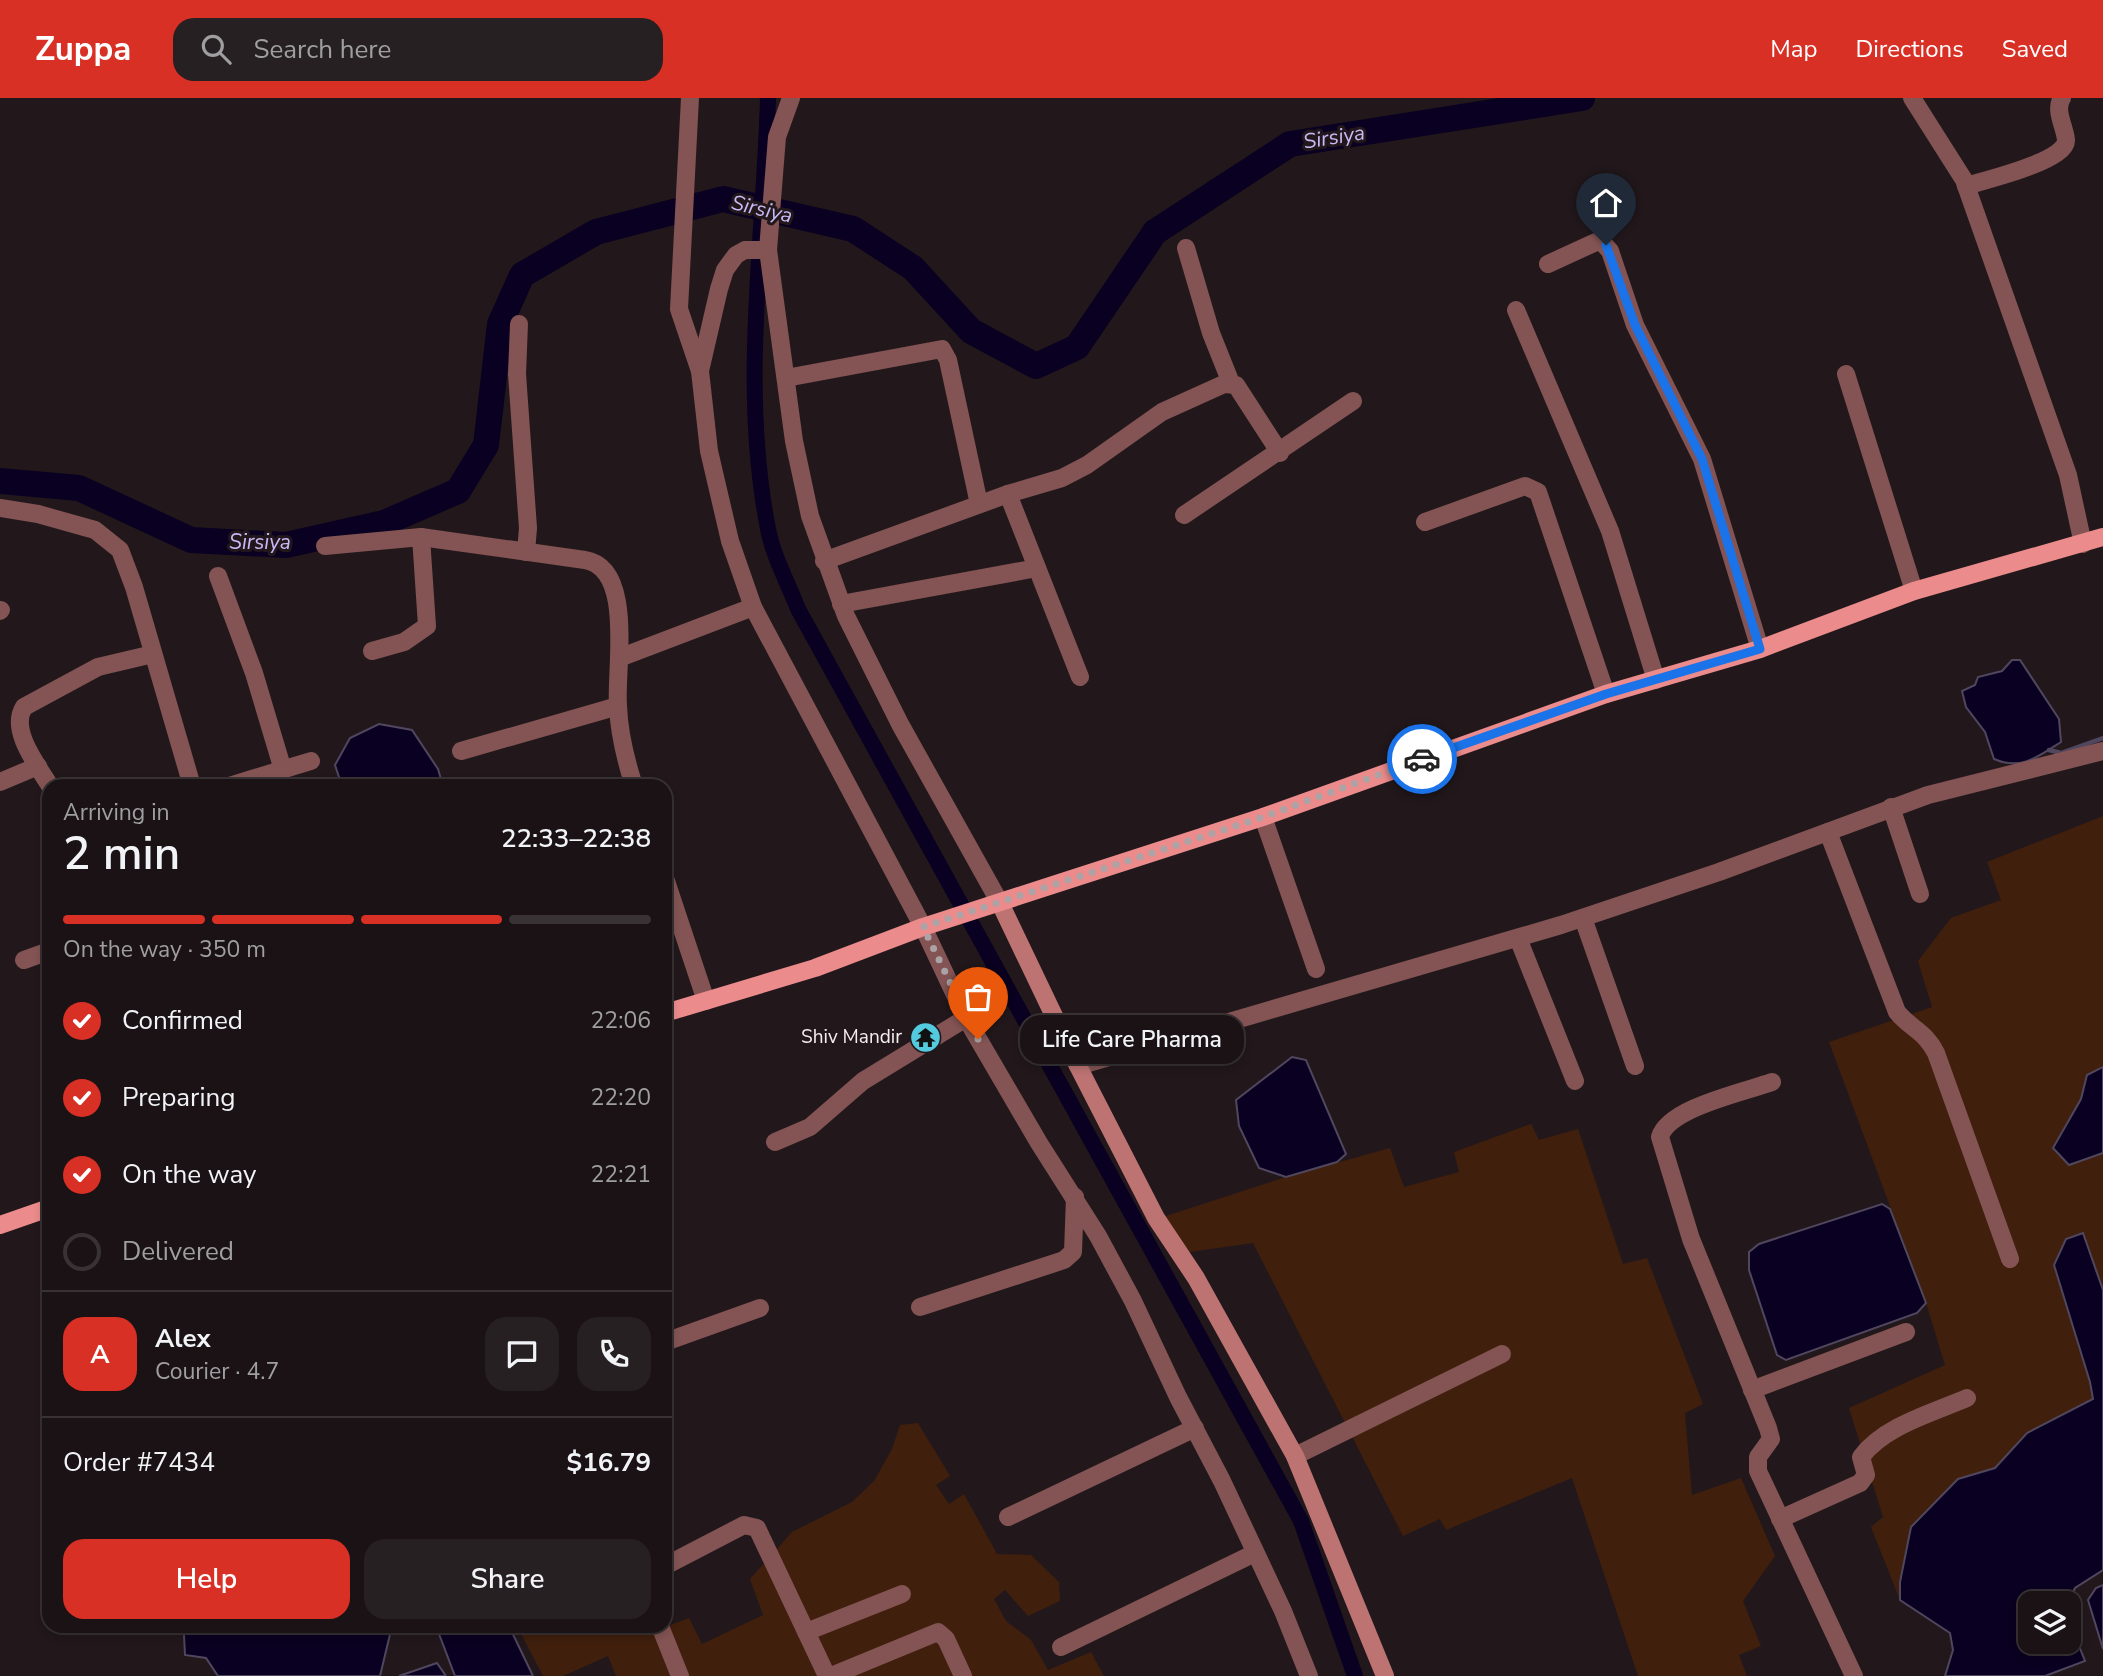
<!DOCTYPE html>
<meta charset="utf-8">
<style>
body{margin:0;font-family:"Nunito Sans",sans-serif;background:#272022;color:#f1f3f6;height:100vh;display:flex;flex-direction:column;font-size:26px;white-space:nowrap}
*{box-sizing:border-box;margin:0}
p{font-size:23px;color:#9f9ea0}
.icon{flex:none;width:38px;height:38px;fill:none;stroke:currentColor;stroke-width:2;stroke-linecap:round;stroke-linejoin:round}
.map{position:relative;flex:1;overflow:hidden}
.panel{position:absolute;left:42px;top:681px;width:630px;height:854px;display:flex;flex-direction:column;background:#1a1215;border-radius:21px;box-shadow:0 4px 10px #0003,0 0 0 2px #383234}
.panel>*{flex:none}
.controls{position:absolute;left:2018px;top:1493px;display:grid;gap:14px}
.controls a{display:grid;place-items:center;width:63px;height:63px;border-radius:14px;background:#1a1215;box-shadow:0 4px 10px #0003,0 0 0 2px #383234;font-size:35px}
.pin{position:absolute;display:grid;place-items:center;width:60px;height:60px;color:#fff;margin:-72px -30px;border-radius:50% 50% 50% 0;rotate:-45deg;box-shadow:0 0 7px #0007}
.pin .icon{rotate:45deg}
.courier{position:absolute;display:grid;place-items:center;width:70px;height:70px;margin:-35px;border:5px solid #1a73e8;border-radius:50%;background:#fff;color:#222;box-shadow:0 2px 9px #0007}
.bubble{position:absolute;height:49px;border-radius:21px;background:#1a1215;box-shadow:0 4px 10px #0003,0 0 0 2px #383234;font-size:23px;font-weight:600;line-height:49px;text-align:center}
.summary em{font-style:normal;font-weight:600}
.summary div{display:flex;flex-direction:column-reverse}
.summary{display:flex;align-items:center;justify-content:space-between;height:119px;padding:0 21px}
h1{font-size:46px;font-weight:600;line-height:52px}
.bar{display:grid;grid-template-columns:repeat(4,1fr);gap:10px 7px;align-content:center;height:84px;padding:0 21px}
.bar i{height:9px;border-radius:5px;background:#383234}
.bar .current{background:#d93025}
.bar p{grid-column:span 4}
.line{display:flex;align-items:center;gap:18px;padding:0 21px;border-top:2px solid #383234}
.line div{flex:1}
.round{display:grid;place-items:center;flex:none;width:74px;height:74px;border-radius:21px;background:#272022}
ol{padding:0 21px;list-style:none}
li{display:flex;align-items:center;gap:21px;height:77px}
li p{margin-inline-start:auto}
li .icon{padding:7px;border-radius:50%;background:#d93025;color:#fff;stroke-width:4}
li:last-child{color:#9f9ea0}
li i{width:38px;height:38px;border:4px solid #383234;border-radius:50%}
.primary-button{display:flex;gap:14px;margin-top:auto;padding:14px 21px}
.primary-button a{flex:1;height:80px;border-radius:21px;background:#d93025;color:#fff;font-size:28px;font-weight:600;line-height:80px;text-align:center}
.primary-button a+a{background:#272022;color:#f1f3f6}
header{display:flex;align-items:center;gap:42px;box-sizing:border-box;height:98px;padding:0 35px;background:#d93025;color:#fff}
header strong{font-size:33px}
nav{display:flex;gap:38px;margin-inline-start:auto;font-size:24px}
.search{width:490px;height:63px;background:#272022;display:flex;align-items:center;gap:18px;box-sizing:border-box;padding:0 24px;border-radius:21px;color:#9f9ea0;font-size:26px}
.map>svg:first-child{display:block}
.green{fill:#401f0d}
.water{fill:#0a0021;stroke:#50475f;stroke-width:2}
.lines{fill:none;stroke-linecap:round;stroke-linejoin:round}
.stream{stroke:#50475f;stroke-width:4.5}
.canal{stroke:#0a0021;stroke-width:16}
.river{stroke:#0a0021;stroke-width:26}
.minor{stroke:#835453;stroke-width:18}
.tertiary{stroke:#835453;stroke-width:18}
.secondary{stroke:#be7373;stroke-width:18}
.primary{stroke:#ec8b8b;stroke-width:18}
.done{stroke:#aba3a6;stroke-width:7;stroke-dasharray:0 12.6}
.route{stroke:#1a73e8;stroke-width:9}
.labels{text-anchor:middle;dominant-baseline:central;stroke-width:6;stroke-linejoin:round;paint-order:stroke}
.poi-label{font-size:19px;fill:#f5eef1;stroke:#22181c;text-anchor:end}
.water-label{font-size:21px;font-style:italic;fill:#c8b9f7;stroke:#22181c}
</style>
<header>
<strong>Zuppa</strong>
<div class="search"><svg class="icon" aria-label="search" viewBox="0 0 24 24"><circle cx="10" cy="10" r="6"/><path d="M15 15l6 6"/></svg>Search here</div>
<nav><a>Map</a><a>Directions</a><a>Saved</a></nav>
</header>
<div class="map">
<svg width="2103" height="1578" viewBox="0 0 2103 1578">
<rect width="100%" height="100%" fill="#22181c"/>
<g class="green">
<polygon points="2103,718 2103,969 2087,977 2081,1001 2053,1050 2069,1067 2103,1055 2103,1192 2083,1135 2093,1301 2027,1335 1995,1370 1958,1381 1911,1429 1900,1484 1900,1502 1871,1429 1883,1419 1849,1310 1945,1267 1926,1205 1829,944 1932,909 1918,863 1951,820 2001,802 1987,764"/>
<polygon points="1531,1026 1539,1042 1578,1031 1623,1166 1647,1160 1703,1306 1685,1315 1692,1397 1741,1380 1775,1458 1743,1503 1761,1548 1739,1557 1747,1578 1638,1578 1572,1380 1446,1432 1440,1421 1403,1438 1253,1145 1183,1155 1166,1118 1286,1079 1390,1050 1404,1089 1459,1074 1454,1054"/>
<polygon points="918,1325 950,1378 936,1387 949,1406 964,1396 997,1456 1031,1457 1059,1484 1060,1503 1028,1518 1005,1492 994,1501 1006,1523 1031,1542 1048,1572 1091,1554 1104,1578 616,1578 608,1558 563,1578 543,1578 517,1528 654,1528 657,1532 689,1520 702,1546 763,1517 750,1481 792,1434 852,1404 874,1383 892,1351 900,1327"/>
</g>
<g class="water">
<path d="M 2012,562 L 2020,562 L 2059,621 L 2061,644 C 2039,658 2021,673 1994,661 L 1985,634 L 1966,609 L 1962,593 L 1975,587 L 1978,579 L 2002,573 Z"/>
<polygon points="379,626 412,632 438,671 443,688 342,688 335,667 350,640"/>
<polygon points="1292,959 1306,962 1346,1056 1337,1064 1286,1079 1259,1070 1239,1028 1236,1002"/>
<polygon points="2103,969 2103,1055 2069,1067 2053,1050 2081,1001 2087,977"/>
<polygon points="1882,1106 1890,1111 1926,1205 1917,1215 1786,1262 1777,1257 1749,1172 1749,1154 1759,1146"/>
<polygon points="2083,1135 2103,1192 2103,1472 2075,1490 2068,1505 2030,1505 2030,1544 2068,1544 2069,1523 2085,1563 2045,1578 1945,1578 1953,1552 1950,1535 1900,1502 1900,1484 1911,1429 1958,1381 1995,1370 2027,1335 2093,1301 2090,1284 2054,1167 2066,1141"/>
<polygon points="2103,1487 2103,1551 2088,1502 2096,1490"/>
<polygon points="194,1528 392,1528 380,1578 218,1578 206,1560 185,1557 184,1537"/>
<polygon points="436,1528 509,1528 533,1578 455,1578"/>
<polygon points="437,1565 446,1578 399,1578"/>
</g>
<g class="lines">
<polyline class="stream" points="2049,652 2061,655 2103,640"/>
<path class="canal" d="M 768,0 C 764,144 740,288 768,431 C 773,458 788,485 798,511 L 1301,1423 L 1355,1578"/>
<polyline class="river" points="0,383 79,390 191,442 286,447 384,425 458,393 486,347 500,226 522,177 596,134 723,101 853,131 913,170 971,233 1036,268 1077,249 1155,134 1290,46 1582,0"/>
<g class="minor">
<polyline points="690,0 679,211 700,273"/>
<polyline points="1912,0 1964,82 2068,377 2083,446"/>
<path d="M 1966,88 C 1985,82 2067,63 2066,42 C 2065,29 2054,12 2062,0"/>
<polyline points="1186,150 1211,235 1231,285"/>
<polyline points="768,152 745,152 736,157 725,172 719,191 700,273 709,353 730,443 753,509 923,829"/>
<polyline points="1548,166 1596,144 1602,144 1610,153 1635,227 1702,361 1760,551"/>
<polyline points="1516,212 1610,433 1656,582"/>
<polyline points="519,226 517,276 528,430 526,454"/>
<polyline points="1846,276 1914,493"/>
<polyline points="786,280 942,251 948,262 979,406"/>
<polyline points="1008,396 1080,579"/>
<polyline points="0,410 38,416 95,432 120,452 134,489 192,688"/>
<polyline points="1184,417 1353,303"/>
<polyline points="1425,424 1525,388 1538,394 1606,596"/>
<path d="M 325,448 L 421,439 L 585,462 C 635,470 615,572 618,608 C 619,635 626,663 634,688"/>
<polyline points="824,463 1008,396 1062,380 1087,367 1162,314 1224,286 1236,287 1280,355"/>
<polyline points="218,478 254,575 283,672"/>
<polyline points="841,506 1037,470"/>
<polyline points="0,513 1,512"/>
<polyline points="372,553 404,544 427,528 421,439"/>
<polyline points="619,560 753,509"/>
<polyline points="461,653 618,608"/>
<polyline points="0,684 38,668"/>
<path d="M 50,688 C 38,668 9,632 24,609 L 98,569 L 153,556"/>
<polyline points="229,688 311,663"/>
<polyline points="1891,709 1920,796"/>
<polyline points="1263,719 1316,871"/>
<path d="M 1828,734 L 1897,914 C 1911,931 1925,933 1936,955 L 2010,1161"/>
<polyline points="665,780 706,903"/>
<polyline points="1583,820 1635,968"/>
<polyline points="1518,840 1575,983"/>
<polyline points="24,862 49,853"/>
<polyline points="1078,968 1561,827 1719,774 1928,697 2103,653"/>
<path d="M 1772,984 C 1744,994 1668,1010 1660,1039 L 1691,1141 L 1768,1330 L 1771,1341 L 1758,1359 L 1758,1373 L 1854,1578"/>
<polyline points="775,1044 810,1029 863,983 966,920"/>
<polyline points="920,1209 1064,1162 1073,1154 1075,1099"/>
<polyline points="665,1244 760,1210"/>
<polyline points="1752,1292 1906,1234"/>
<polyline points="1295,1358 1502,1256"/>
<polyline points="1008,1419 1195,1330"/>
<path d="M 1780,1421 L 1860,1385 L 1866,1377 L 1861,1359 C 1884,1328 1932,1315 1967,1300"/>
<polyline points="665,1468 744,1427 757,1430 827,1578"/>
<polyline points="660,1528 680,1578"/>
<polyline points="806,1534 902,1496"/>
<polyline points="1061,1549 1255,1455"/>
<polyline points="831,1578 938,1534 946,1541 963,1578"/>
</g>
<g class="tertiary">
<polyline points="791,0 777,39 768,152 794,343 810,418 846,518 900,626 1000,805"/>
<polyline points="923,829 966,920 1039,1045 1098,1138 1133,1203 1178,1299 1222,1383 1283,1513 1309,1578"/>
</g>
<polyline class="secondary" points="1000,805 1078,968 1156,1120 1196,1180 1295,1358 1385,1578"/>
<g class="primary">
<polyline points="665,915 815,870 923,829 1263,719 1606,596 1760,551 1914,493 2103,439"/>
<polyline points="0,1127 49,1110"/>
</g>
</g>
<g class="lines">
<polyline class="done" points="978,941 923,829 1263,719 1422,661"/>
<polyline class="route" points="1422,661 1606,596 1760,551 1702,361 1635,227 1606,147"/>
</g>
<defs>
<symbol id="temple-disc" viewBox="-11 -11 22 22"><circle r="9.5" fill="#54cade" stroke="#22181c"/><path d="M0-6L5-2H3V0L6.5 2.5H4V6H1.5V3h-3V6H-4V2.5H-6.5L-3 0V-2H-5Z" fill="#111"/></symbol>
</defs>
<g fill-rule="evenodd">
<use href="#temple-disc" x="908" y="922" width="35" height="35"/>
</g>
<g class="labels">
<g class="poi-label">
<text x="902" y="939">Shiv Mandir</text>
</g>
<g class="water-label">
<text transform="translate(1334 39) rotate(-9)">Sirsiya</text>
<text transform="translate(762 111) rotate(13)">Sirsiya</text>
<text x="260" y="444">Sirsiya</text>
</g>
</g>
</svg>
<div class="controls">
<a><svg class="icon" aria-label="layers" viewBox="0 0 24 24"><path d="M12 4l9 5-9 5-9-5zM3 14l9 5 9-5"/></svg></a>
</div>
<div class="pin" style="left:978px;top:941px;background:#ea580c"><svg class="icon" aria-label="bag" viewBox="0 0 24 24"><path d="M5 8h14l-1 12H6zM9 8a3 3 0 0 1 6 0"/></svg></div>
<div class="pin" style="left:1606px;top:147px;background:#1f2937"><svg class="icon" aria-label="home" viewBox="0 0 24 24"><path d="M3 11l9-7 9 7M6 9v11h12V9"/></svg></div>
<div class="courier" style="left:1422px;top:661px"><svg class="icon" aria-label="car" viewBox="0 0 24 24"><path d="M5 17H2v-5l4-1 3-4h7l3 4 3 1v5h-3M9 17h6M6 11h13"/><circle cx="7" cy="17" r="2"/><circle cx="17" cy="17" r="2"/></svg></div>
<div class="bubble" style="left:1020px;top:917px;width:224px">Life Care Pharma</div>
<section class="panel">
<div class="summary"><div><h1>2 min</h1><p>Arriving in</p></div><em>22:33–22:38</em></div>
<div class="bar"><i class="current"></i><i class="current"></i><i class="current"></i><i></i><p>On the way · 350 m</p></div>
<ol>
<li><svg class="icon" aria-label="check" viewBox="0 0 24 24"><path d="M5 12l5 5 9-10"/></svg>Confirmed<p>22:06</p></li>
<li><svg class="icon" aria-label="check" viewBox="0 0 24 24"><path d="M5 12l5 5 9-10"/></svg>Preparing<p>22:20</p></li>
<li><svg class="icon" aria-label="check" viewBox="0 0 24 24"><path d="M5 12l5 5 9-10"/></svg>On the way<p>22:21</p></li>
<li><i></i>Delivered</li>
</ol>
<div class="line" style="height:126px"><b class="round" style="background:#d93025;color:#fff">A</b><div><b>Alex</b><p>Courier · 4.7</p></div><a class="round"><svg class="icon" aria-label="chat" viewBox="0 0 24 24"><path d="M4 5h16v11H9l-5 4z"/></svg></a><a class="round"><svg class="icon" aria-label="phone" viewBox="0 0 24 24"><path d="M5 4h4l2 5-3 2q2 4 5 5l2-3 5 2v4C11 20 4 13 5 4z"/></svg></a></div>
<div class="line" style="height:91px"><div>Order #7434</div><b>$16.79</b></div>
<div class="primary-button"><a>Help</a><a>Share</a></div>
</section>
</div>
